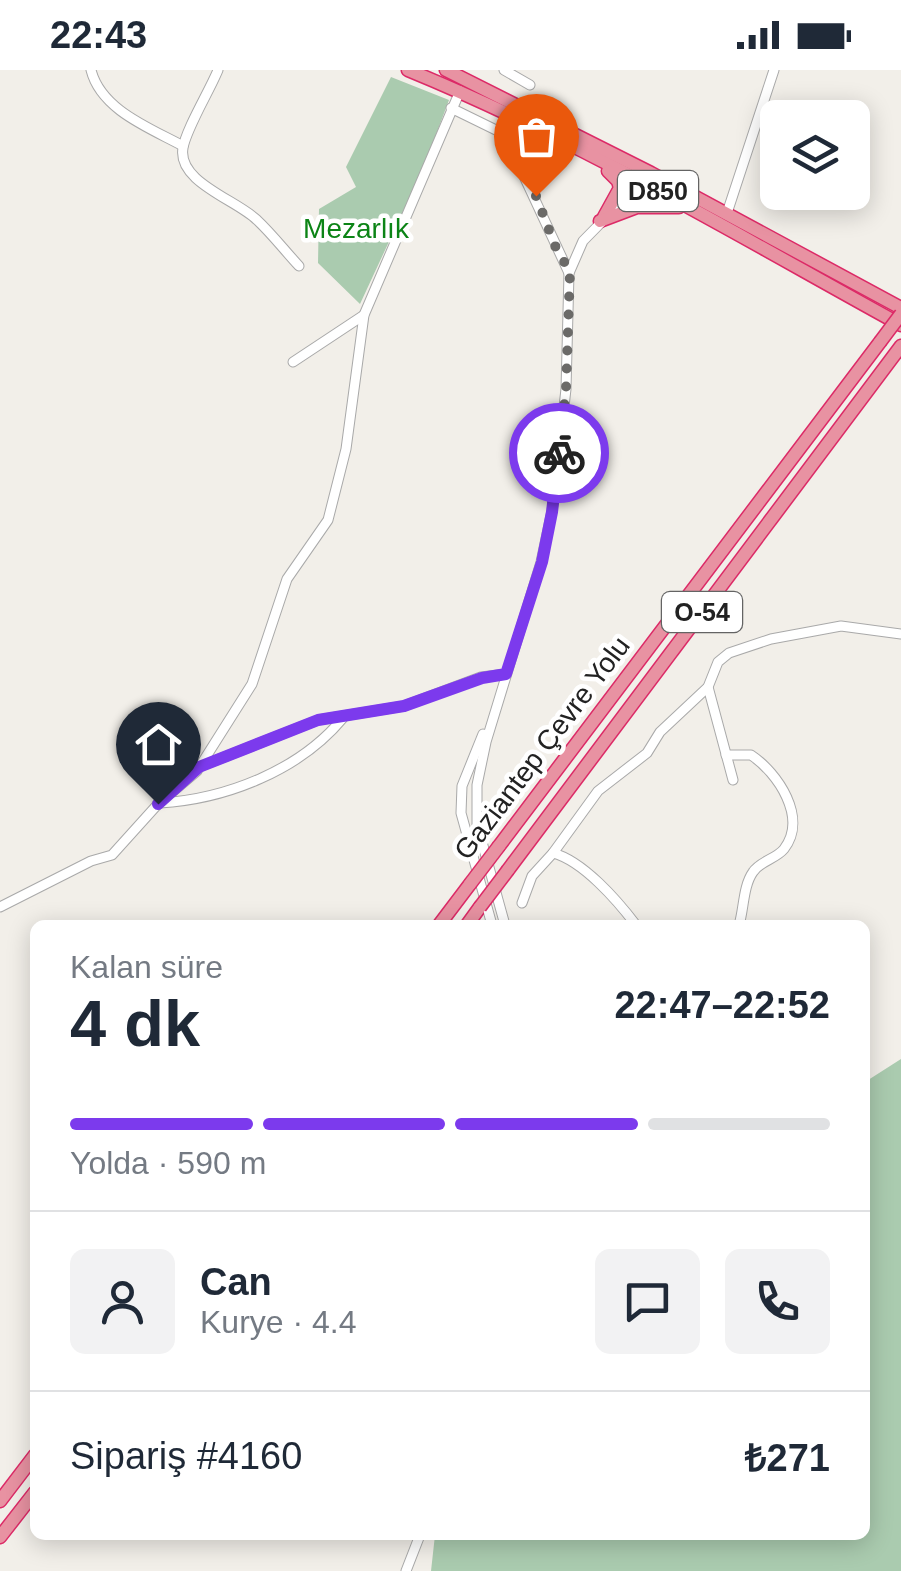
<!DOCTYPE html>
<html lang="tr">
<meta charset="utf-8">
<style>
body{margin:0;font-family:Helvetica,sans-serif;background:#f2f2f3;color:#1f2937;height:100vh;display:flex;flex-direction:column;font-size:38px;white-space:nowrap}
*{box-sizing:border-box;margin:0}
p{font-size:32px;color:#747a83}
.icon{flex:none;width:55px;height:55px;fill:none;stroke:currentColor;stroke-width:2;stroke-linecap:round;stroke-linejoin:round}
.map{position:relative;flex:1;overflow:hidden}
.panel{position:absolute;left:30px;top:850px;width:840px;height:620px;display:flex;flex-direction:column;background:#fff;border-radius:15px;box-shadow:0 5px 25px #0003}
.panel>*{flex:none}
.buttons{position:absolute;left:760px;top:30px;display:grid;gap:20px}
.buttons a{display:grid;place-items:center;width:110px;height:110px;border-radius:15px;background:#fff;box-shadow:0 5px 25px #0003;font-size:50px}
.pin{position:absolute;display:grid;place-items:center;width:85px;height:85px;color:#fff;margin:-102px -42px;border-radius:50% 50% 50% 0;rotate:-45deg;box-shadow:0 0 10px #0007}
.pin .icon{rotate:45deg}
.courier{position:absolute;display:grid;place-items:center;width:100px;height:100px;margin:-50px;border:8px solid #7c3aed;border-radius:50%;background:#fff;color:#222;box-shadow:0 2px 12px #0007}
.summary em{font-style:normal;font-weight:700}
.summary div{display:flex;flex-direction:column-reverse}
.summary{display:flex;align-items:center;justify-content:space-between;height:170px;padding:0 40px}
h1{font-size:65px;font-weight:700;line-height:75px}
.bar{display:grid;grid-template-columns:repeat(4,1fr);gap:15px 10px;align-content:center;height:120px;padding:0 40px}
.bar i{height:12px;border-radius:8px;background:#e0e1e3}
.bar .active{background:#7c3aed}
.bar p{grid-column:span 4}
.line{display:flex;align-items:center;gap:25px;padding:0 40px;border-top:2px solid #e0e1e3}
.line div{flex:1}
.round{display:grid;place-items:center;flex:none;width:105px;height:105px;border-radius:15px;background:#f2f2f3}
.status{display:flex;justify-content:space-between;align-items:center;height:70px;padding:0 50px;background:#fff;direction:ltr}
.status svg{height:28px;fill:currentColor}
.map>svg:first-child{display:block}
.cemetery{fill:#aacbaf}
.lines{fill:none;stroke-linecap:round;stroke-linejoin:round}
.minor-casing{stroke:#a9a9a9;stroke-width:11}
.highway-casing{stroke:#dc2a67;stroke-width:15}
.minor{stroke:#fff;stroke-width:9}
.highway{stroke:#e892a2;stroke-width:12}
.highway-bridge-casing{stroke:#dc2a67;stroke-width:15;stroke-linecap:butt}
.highway-bridge{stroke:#e892a2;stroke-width:12}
.done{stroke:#6b6a68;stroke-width:10;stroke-dasharray:0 18}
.route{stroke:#7c3aed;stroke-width:12}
.labels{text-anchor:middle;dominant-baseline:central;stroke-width:9;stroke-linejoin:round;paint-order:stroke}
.shield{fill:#fff;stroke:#646464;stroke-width:2.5}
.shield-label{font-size:25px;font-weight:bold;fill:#222}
.park-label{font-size:28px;fill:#0c8416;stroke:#fff}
.street-label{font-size:28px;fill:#222;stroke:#fff}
</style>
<div class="status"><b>22:43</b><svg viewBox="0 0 49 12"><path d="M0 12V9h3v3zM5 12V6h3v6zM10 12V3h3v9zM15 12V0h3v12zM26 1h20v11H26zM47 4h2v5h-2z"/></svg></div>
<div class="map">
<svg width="901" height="1501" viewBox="0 0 901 1501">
<rect width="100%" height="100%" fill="#f2efe9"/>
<g class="cemetery">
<polygon points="391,7 449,30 425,94 360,234 318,193 319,139 356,117 346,97"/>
<polygon points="901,989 901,1501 431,1501 435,1465 865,1465 865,1012"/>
</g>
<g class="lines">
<defs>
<g id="minor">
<path d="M 91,0 C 101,40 150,58 183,76"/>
<path d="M 218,0 C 210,20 186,59 183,78 C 177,112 237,130 257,150 C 272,164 285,181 299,196"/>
<polyline points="504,0 530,15"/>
<polyline points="451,38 498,61 509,74 569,203"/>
<polyline points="623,136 651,116"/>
<polyline points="727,143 774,0"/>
<polyline points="293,292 364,245"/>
<polyline points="708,617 733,710"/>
<polyline points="483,664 462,716 461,743 492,855"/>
<path d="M 726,685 L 751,685 C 778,703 808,748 784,779 C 776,789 760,791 753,802 C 743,816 744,839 739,855"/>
<polyline points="199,697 318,650 404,636 481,607 506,604"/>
<path d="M 160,733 C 227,729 300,700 343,648"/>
<path d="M 553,783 C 583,791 617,830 636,855"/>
<polyline points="522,833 532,806 553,783 598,721 647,683 660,662 708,617 718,592 729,583 771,569 841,556 901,564"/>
<polyline points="0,837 91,791 112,785 158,734 197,701 252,614 287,509 328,450 346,379 364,245 460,21"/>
<polyline points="505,855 477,754 477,715 486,672 541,492 552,441 566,319 569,203 583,171 645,108"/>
<polyline points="406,1501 420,1465"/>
</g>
<g id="highway">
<path d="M 408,0 C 579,70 739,166 901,255"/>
<polyline points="446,0 651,103 901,238"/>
<polyline points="604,147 620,118 618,111 608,101"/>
<polyline points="600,151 637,137 679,137"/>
<polyline points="499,776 880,272"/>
<polyline points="508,800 901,276"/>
<polyline points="439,855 470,814"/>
<polyline points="467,855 480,837"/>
<polyline points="0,1431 35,1385"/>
<polyline points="0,1467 35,1422"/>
</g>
</defs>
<use href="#minor" class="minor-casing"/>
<use href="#highway" class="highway-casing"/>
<use href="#minor" class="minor"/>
<use href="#highway" class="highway"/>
<defs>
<g id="highway-bridge">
<polyline points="880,272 901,244"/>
<polyline points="470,814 499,776"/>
<polyline points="480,837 508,800"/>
</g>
</defs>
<use href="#highway-bridge" class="highway-bridge-casing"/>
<use href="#highway-bridge" class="highway-bridge"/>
</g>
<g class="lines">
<polyline class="done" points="536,126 556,178 570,202 566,319 559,383"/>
<polyline class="route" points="158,734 199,697 318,650 404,636 482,608 506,604 542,492 552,442 559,383"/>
</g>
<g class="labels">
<g class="shield">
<rect x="618" y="101" width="80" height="40" rx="8"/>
<rect x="662" y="522" width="80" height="40" rx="8"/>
</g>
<g class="shield-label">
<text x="658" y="121">D850</text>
<text x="702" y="542">O-54</text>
</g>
<g class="park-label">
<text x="356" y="158">Mezarlık</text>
</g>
<g class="street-label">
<text transform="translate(542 678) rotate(-53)">Gaziantep Çevre Yolu</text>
</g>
</g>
</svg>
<div class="buttons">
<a><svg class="icon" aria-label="layers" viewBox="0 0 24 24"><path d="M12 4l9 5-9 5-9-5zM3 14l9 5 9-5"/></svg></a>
</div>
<div class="pin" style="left:536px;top:126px;background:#ea580c"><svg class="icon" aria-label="bag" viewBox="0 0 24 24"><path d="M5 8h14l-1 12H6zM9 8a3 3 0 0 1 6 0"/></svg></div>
<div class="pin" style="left:158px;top:734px;background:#1f2937"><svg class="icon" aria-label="home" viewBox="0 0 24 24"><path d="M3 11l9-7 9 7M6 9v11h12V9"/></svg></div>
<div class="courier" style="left:559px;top:383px"><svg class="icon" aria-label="bike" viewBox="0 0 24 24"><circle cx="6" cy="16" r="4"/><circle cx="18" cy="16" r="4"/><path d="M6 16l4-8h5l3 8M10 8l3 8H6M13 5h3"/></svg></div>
<section class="panel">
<div class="summary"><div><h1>4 dk</h1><p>Kalan süre</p></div><em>22:47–22:52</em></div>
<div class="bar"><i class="active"></i><i class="active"></i><i class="active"></i><i></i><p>Yolda · 590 m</p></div>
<div class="line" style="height:180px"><a class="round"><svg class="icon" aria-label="person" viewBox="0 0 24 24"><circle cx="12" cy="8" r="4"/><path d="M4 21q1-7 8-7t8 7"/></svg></a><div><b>Can</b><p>Kurye · 4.4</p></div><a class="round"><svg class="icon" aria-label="chat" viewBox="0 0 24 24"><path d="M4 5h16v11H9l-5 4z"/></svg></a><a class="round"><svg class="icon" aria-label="phone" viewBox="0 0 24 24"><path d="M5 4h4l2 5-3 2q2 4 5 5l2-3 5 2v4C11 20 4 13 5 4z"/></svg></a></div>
<div class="line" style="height:130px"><div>Sipariş #4160</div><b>₺271</b></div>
</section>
</div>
